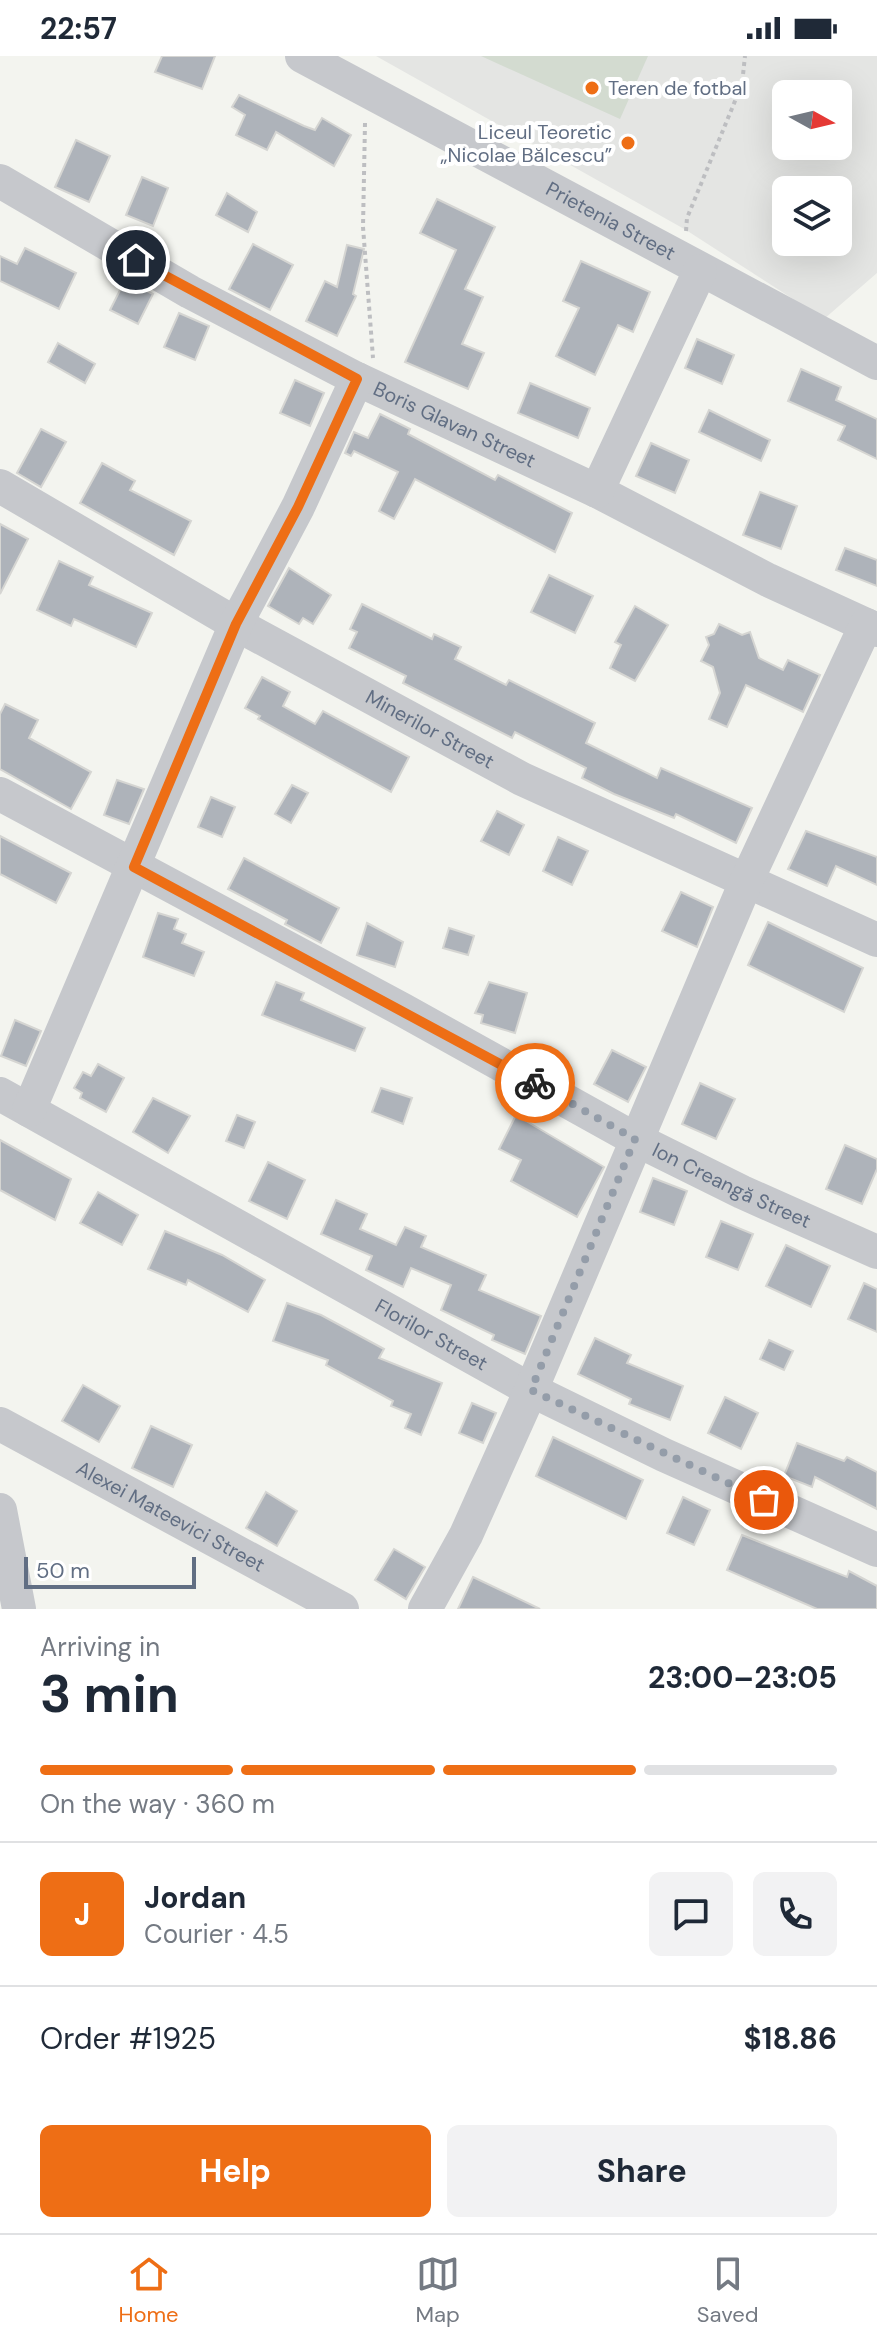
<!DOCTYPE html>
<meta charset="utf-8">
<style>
body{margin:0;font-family:"DM Sans",sans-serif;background:#f2f2f3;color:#1f2937;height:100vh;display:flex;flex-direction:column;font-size:30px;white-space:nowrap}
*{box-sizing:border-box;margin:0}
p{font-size:26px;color:#747a83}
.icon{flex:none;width:44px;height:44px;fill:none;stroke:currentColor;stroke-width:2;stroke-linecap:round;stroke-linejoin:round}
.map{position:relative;height:1553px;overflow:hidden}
.side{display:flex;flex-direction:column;background:#fff;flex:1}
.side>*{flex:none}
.needle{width:52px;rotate:98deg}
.controls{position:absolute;left:772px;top:24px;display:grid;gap:16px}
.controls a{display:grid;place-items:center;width:80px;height:80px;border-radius:12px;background:#fff;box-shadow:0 8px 32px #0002;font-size:40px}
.scale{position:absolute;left:24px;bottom:20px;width:172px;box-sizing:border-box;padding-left:8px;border:4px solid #616e83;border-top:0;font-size:22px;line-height:28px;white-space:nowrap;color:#616e83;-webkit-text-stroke:6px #fff;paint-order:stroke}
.pin{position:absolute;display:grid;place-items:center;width:68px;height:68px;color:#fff;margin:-34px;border:4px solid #fff;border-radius:50%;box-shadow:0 2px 8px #0007}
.courier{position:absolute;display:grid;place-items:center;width:80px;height:80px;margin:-40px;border:6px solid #ee6e15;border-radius:50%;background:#fff;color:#222;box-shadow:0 2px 10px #0007}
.summary em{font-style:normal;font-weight:700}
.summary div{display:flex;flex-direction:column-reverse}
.summary{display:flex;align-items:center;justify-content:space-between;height:136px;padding:0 40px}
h1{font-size:52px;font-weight:700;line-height:60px}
.bar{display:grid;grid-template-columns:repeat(4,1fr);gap:12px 8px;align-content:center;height:96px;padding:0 40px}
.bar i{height:10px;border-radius:6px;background:#e0e1e3}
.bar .current{background:#ee6e15}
.bar p{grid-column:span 4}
.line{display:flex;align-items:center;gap:20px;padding:0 40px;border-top:2px solid #e0e1e3}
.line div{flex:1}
.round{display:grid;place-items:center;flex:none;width:84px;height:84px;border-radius:12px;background:#f2f2f3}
.cta{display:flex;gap:16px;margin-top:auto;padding:16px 40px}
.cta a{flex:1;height:92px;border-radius:12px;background:#ee6e15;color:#fff;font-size:32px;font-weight:700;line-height:92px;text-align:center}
.cta a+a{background:#f2f2f3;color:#1f2937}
.status{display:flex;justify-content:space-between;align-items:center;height:56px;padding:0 40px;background:#fff;direction:ltr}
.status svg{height:22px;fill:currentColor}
.menu{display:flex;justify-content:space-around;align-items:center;height:112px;border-top:2px solid #e0e1e3;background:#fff;font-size:22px;color:#747a83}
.menu a{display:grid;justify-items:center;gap:4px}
.menu .current{color:#ee6e15}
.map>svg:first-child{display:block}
.built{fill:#e4e5e3;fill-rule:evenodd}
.green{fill:#d3dbd0}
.building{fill:#aeb3ba;stroke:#d5d5d2;stroke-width:2}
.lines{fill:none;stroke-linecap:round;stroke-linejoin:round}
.path{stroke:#bdbec1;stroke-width:4;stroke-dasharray:4 4;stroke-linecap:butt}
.minor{stroke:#c6c8cc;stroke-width:34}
.done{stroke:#949da9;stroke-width:8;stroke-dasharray:0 14.4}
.route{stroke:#ee6e15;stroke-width:10}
.poi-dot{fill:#ee6e15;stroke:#fff;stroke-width:3}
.labels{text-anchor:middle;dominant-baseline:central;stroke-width:8;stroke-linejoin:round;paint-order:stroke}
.poi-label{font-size:20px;fill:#616e83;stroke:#fff;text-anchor:start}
.street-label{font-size:20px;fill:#616e83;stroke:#fff}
</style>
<div class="status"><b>22:57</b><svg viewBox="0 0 49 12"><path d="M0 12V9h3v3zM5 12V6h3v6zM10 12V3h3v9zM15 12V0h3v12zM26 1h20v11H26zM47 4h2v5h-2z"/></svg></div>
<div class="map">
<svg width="877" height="1553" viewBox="0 0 877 1553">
<rect width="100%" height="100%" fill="#f3f4ef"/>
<path class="built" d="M 376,0 L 877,0 L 877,217 L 824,263 L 686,174 ZM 786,38 L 838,38 L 838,90 L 786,90 ZM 786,134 L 838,134 L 838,186 L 786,186 Z"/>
<polygon class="green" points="481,0 648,0 620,63"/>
<g class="building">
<polygon points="162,0 215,0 202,33 155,16"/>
<polygon points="239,39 304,70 315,74 322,62 351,79 334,110 276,76 267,94 236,79 245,59 232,51"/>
<polygon points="76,84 110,100 89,146 55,131"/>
<polygon points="142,121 168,132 153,170 126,159"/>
<polygon points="227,137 257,156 248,176 216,159"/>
<polygon points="437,143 495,171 465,233 483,241 462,288 484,297 468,333 405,306 456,194 420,177"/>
<polygon points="253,188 293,209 270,254 229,233"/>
<polygon points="347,189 364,193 353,238 356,240 337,280 306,265 325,225 337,231"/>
<polygon points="25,192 76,217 59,253 0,225 0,200 17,208"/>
<polygon points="581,205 650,236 633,276 618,269 595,319 556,300 579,252 563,245"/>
<polygon points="125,224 153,238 138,268 110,254"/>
<polygon points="179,257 209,270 195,304 164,291"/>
<polygon points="697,283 734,299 722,328 685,312"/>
<polygon points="58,287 95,308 85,327 48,306"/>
<polygon points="801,313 841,331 836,344 877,363 877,403 838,384 845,370 788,345"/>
<polygon points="295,324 324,337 310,370 280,357"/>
<polygon points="530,327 590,352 578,382 518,357"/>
<polygon points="709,354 770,384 761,405 699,376"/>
<polygon points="380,358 410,373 408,378 495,424 498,419 572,457 555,496 415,423 394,463 379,455 398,416 354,395 351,400 345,397 354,376 368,382"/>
<polygon points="41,373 66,386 41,431 17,417"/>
<polygon points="651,387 689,404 675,437 636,420"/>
<polygon points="102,407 135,425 130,434 191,465 174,499 80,447"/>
<polygon points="760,436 797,450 781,493 743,479"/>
<polygon points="0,468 28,483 0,538"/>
<polygon points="845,492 877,504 877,530 836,514"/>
<polygon points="59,505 93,521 89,529 152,557 136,591 74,563 71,570 37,554"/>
<polygon points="289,512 331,539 313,568 303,562 299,568 268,550"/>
<polygon points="549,519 593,540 575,577 531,556"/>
<polygon points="362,548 432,583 434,578 461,591 455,603 506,629 509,624 595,667 586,687 657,722 661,712 752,752 736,787 676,758 674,762 614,738 582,722 586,712 515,676 512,682 403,627 406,620 349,592 357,576 350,573"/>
<polygon points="635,550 668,569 635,625 610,612 621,589 615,586"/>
<polygon points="719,568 742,579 750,576 759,602 783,614 788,604 820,619 803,656 746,629 727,671 709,663 720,637 713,611 701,605 709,589 706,581 714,578"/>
<polygon points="262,621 290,636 283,650 315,668 323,655 409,701 391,736 258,663 260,660 245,652"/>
<polygon points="5,648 38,664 29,682 91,716 71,753 0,713 0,658"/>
<polygon points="117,724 144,733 129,768 104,759"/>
<polygon points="292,729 308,737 291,767 275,758"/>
<polygon points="211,741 235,751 222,781 198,771"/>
<polygon points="497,755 524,769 509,799 481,785"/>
<polygon points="806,775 877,801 877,829 836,810 827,830 788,813"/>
<polygon points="0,780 71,817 56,847 0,818"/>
<polygon points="558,781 588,795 572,829 543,815"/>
<polygon points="244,802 339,852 321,887 285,868 287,864 228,833"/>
<polygon points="681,836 713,851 697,891 662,875"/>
<polygon points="158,857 178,863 174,873 186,878 182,887 204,896 194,920 143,901"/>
<polygon points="768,866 863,912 844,956 748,909"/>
<polygon points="367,867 403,886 395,911 357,899"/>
<polygon points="449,872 474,880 468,899 443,892"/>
<polygon points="276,926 304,937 301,944 365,972 355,995 262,959"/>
<polygon points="489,926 527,937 515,977 481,967 483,959 475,957"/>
<polygon points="15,964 41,975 26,1010 1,1000"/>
<polygon points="612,994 646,1011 628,1046 594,1028"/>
<polygon points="98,1008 124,1022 106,1056 80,1042 82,1037 74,1032 83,1016 91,1020"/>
<polygon points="700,1027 735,1043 716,1083 682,1068"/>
<polygon points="381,1032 412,1042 403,1068 372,1056"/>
<polygon points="153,1042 190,1060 168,1097 133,1076"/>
<polygon points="237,1059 255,1066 244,1092 226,1085"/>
<polygon points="516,1059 604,1111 577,1161 511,1125 521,1104 499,1093"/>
<polygon points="0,1084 71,1123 55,1164 0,1134"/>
<polygon points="845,1089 877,1103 877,1113 862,1148 826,1133"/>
<polygon points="268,1106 305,1124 287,1163 249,1145"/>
<polygon points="653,1122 687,1135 674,1169 640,1156"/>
<polygon points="98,1136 138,1159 122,1189 80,1167"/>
<polygon points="336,1144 367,1158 360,1173 396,1189 405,1171 426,1180 421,1191 486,1219 479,1234 541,1260 525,1298 492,1284 494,1279 441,1254 451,1229 411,1212 403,1231 366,1214 372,1200 321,1178"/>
<polygon points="721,1165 753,1178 738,1214 706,1201"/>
<polygon points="165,1175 222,1199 265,1224 248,1256 188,1224 186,1229 148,1213"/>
<polygon points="786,1189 830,1210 811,1251 766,1230"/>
<polygon points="864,1227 877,1233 877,1276 848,1263"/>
<polygon points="287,1247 321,1259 384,1293 379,1302 442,1327 421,1379 405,1372 411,1358 391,1350 393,1345 326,1309 328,1304 273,1285"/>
<polygon points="595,1282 631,1299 627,1307 683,1330 670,1364 629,1348 631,1343 578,1318"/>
<polygon points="769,1284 793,1295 784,1314 760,1303"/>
<polygon points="83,1329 120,1350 99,1386 62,1365"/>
<polygon points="725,1341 758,1357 741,1393 708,1377"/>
<polygon points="472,1347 496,1357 483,1387 459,1377"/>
<polygon points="151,1370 192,1389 173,1431 132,1412"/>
<polygon points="553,1381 643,1424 626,1463 536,1420"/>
<polygon points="797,1387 844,1405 847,1401 877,1416 877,1453 815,1421 812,1431 784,1420"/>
<polygon points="266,1436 297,1455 277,1490 246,1472"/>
<polygon points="683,1441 710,1454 694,1489 667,1477"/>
<polygon points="742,1479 847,1521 849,1515 877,1530 877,1553 817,1553 727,1514"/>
<polygon points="394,1493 425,1511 406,1543 375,1524"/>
<polygon points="473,1521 540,1553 458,1553"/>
</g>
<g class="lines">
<g class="path">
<polyline points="365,67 363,171 373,302"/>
<polyline points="686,175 687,162 742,28 745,0"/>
</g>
<g class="minor">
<path id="s1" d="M 302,0 L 877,307"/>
<path id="s2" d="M 0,125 L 190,236 L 357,323 L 597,435 L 768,524 L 877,574"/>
<path id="s3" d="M 0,430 L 236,568 L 522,723 L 877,884"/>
<polyline points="597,435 700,215"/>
<path id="s4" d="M 0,738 L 403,954 L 635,1083 L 742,1136 L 877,1196"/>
<path id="s5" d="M 0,1038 L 531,1334 L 664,1399 L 877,1494"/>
<polyline points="29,1054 236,568 298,451 357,323"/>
<path id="s6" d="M 0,1368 L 342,1553"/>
<polyline points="0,1454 19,1553"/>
<polyline points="425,1553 466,1479 531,1334 746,826 866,569"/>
</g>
</g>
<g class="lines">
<polyline class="done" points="535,1027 635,1083 531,1334 764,1444"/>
<polyline class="route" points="136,204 357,323 298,451 236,568 134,811 535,1027"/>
</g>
<g class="poi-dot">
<circle cx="592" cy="32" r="8"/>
<circle cx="628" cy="87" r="8"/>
</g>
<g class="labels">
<g class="poi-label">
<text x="608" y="32">Teren de fotbal</text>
<text x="612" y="76" text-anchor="end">Liceul Teoretic<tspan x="612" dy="23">„Nicolae Bălcescu”</tspan></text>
</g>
<g class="street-label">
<text stroke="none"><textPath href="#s1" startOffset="350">Prietenia Street</textPath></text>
<text stroke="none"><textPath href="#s2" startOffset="516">Boris Glavan Street</textPath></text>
<text stroke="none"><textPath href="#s3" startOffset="494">Minerilor Street</textPath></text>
<text stroke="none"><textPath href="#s4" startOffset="830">Ion Creangă Street</textPath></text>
<text stroke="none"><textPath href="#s5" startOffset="494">Florilor Street</textPath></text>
<text stroke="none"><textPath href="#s6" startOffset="194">Alexei Mateevici Street</textPath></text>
</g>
</g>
</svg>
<div class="controls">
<a><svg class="needle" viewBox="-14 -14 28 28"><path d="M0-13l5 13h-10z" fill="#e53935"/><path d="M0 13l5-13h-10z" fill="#747a83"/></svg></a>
<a><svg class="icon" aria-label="layers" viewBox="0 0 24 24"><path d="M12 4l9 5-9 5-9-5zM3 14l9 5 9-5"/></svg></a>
</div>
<div class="scale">50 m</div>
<div class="pin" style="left:764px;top:1444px;background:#ea580c"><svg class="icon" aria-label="bag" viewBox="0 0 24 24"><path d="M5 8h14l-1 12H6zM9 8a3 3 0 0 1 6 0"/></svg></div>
<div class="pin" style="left:136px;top:204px;background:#1f2937"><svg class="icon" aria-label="home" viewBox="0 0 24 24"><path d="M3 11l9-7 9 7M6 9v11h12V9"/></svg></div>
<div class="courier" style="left:535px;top:1027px"><svg class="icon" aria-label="bike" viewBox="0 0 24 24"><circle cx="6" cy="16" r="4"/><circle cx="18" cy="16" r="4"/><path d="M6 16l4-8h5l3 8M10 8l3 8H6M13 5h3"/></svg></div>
</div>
<section class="side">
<div class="summary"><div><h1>3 min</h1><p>Arriving in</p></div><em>23:00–23:05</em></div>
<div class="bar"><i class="current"></i><i class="current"></i><i class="current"></i><i></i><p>On the way · 360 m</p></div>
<div class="line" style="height:144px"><b class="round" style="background:#ee6e15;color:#fff">J</b><div><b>Jordan</b><p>Courier · 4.5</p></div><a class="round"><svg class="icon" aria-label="chat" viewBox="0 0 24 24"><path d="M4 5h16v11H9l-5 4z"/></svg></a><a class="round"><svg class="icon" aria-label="phone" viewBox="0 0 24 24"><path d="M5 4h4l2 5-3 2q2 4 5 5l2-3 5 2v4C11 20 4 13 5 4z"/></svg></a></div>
<div class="line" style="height:104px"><div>Order #1925</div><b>$18.86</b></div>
<div class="cta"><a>Help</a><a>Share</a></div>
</section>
<nav class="menu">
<a class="current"><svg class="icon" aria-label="home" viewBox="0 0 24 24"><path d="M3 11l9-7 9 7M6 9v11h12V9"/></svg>Home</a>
<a><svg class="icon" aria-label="map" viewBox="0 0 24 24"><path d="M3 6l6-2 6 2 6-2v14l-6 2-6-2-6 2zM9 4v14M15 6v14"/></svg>Map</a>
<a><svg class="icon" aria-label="saved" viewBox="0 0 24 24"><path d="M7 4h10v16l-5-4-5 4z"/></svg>Saved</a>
</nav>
